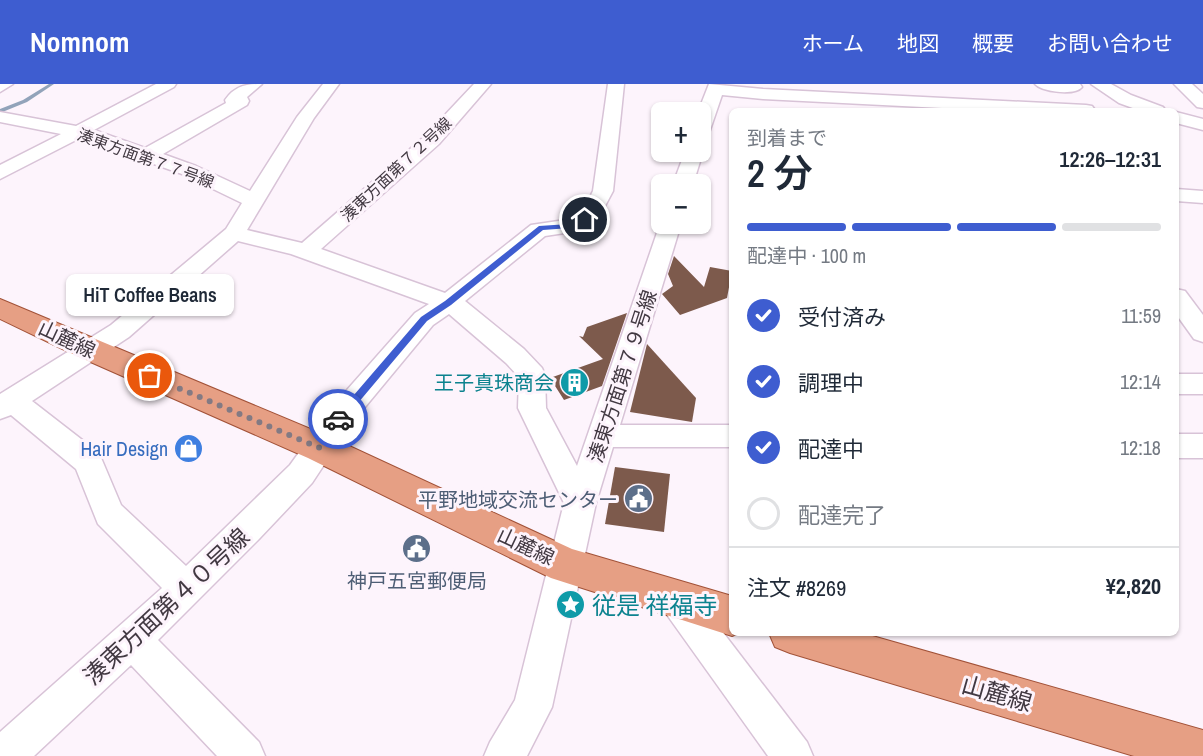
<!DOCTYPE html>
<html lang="ja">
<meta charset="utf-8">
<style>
body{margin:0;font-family:"Archivo Narrow","Noto Sans JP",sans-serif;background:#f6f6f7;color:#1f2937;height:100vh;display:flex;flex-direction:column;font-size:22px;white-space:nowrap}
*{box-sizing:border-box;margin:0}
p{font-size:20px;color:#747a83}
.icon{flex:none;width:33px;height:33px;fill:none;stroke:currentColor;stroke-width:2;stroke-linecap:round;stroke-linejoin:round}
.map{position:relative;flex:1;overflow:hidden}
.details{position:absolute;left:729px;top:24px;width:450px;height:528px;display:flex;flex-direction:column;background:#fff;border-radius:9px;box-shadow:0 2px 4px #0004}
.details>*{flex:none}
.fabs{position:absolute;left:651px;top:18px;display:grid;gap:12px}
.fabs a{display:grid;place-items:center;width:60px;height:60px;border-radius:9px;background:#fff;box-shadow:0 2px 4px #0004;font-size:30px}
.pin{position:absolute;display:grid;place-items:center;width:51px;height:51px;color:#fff;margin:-26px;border:3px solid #fff;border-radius:50%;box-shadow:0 2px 6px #0007}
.courier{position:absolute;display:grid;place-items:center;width:60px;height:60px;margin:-30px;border:4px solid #3e5dd0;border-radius:50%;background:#fff;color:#222;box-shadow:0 2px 8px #0007}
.bubble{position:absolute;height:42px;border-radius:9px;background:#fff;box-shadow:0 2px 4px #0004;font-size:20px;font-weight:600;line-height:42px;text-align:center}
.summary em{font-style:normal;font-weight:600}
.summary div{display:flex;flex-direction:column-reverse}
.summary{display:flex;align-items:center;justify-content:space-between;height:102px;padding:0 18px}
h1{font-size:39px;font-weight:600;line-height:45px}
.bar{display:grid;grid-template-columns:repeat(4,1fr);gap:9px 6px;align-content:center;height:72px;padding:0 18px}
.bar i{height:8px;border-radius:4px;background:#e0e1e3}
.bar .current{background:#3e5dd0}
.bar p{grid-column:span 4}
.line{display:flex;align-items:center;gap:15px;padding:0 18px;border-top:2px solid #e0e1e3}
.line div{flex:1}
ol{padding:0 18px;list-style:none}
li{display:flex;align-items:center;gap:18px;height:66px}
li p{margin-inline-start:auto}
li .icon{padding:6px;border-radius:50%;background:#3e5dd0;color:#fff;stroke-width:4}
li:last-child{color:#747a83}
li i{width:33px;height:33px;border:3px solid #e0e1e3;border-radius:50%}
header{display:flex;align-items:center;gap:36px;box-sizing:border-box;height:84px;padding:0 30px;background:#3e5dd0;color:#fff}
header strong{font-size:28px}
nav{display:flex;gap:33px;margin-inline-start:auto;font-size:21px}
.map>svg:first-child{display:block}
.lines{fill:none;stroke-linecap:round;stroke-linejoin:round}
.stream{fill:#92a3ba;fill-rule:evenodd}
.building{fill:#7d5a4c}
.minor-casing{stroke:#d8c3d7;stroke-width:3}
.primary-casing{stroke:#a25238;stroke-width:2}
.minor{fill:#fff;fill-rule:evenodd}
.primary{fill:#e69f84;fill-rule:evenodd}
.route{fill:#3e5dd0}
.done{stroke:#837a83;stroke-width:6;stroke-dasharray:0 10.8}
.labels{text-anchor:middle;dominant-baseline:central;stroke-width:6;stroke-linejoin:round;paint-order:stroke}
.far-street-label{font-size:16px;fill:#423942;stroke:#fdf4fc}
.street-label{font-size:20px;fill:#423942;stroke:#fdf4fc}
.culture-label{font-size:20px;fill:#0d838f;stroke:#fdf4fc;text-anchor:end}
.shop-label{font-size:20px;fill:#366cbe;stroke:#fdf4fc;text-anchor:end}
.service-label{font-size:20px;fill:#4e5e75;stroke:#fdf4fc;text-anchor:end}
.near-culture-label{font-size:24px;fill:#0d838f;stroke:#fdf4fc;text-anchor:start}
.near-street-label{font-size:24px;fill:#423942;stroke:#fdf4fc}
</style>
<header>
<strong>Nomnom</strong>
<nav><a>ホーム</a><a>地図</a><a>概要</a><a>お問い合わせ</a></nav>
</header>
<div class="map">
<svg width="1203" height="672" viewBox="0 0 1203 672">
<rect width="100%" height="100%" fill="#fdf4fc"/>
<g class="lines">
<polygon class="stream" points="49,0 54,0 27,18 0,29 0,25 23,16"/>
</g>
<g class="building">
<polygon points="674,172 704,203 710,183 732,187 727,214 680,231 662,210 673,202 668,190"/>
<polygon points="627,229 602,302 564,316 550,294 603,275 579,252 583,253 587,243"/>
<polygon points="647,260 696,314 692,338 630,328"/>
<polygon points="615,383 670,390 664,448 605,440"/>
</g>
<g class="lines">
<defs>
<g id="minor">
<polygon points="0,0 13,0 0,8"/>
<path d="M 156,0 L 176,0 L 174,3 L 94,46 L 145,64 L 226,19 L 225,16 C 235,2 246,0 262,0 L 247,13 L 249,17 L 247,21 L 163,70 L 196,82 L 250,107 L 297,33 L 323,0 L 339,0 L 314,34 L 247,146 L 302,159 L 425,52 L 474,0 L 491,0 L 439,60 L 321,165 L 445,209 L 531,141 L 565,136 L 582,129 L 593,107 L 608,0 L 624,0 L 613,107 L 597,137 L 578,147 L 545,152 L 465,217 L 524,265 L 542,284 L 545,291 L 546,324 L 577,382 L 660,140 L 681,140 L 620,341 L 732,341 L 732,363 L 613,363 L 596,419 L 552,623 L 527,672 L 484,672 L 490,658 L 515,616 L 564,419 L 518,324 L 519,293 L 506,279 L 449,230 L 433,241 L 351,340 L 312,399 L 259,455 L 158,556 L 259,658 L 265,672 L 217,672 L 131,581 L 34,672 L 0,672 L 0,648 L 162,504 L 98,440 L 76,385 L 11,331 L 0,335 L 0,310 L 111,241 L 226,145 L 242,119 L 182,90 L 80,54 L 0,95 L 0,81 L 61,50 L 0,38 L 0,28 L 76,42 ZM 238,157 L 291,170 L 429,220 L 415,229 L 331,324 L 290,381 L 186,482 L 121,421 L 99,369 L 32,317 L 129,253 Z"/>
<polygon points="709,0 763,5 1086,21 1092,22 1095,26 1002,27 763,15 722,11 709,49 706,53 700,54 700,28 698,28"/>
<path d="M 1035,0 L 1080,0 L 1082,3 C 1075,12 1042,8 1035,0 Z"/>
<polygon points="1091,0 1111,0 1131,11 1163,23 1166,27 1141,27 1119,19"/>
<polygon points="1174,0 1192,0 1203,10 1203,24 1197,23"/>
<polygon points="1176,28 1203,35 1203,46 1176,39"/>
<polygon points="700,64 703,68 693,100 673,100 685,68 700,68"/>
<polygon points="1176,105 1203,107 1203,119 1176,117"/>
<polygon points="1176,205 1185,207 1203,231 1203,258 1194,255 1176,230"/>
<rect x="1176" y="290" width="27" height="20"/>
<rect x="1176" y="350" width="27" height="24"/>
<polygon points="677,500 689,504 807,658 813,672 768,672 665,528 660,516 665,504"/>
</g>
<g id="primary">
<polygon points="0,215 332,354 572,465 732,512 732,549 739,549 732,552 551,494 308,374 77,272 0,235"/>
<polygon points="769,549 862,549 1203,646 1203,672 1134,672 790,569 775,563"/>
</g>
</defs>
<use href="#minor" class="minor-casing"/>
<use href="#primary" class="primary-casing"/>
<use href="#minor" class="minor"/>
<use href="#primary" class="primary"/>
</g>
<polygon class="route" points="585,134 587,138 570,144 543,146 451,221 427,237 342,338 335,338 335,333 421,233 445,217 539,142 569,140"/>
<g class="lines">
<polyline class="done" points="150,292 320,364 338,335"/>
</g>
<defs>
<symbol id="building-disc" viewBox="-11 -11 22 22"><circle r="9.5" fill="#0f9aa8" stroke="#fdf4fc"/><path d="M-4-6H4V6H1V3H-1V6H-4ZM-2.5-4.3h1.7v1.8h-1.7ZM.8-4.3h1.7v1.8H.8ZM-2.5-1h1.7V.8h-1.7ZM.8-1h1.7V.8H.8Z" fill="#fff"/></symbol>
<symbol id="shop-disc" viewBox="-11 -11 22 22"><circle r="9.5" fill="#3f7fe0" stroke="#fdf4fc"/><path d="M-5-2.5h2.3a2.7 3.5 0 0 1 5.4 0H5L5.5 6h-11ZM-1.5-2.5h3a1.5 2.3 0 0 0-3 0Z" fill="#fff"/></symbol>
<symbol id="civic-disc" viewBox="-11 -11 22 22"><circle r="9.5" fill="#5c6f8a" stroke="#fdf4fc"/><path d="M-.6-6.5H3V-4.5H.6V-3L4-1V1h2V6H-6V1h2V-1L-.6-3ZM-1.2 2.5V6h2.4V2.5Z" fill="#fff"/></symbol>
<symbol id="sight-disc" viewBox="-11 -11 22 22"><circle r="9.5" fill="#0f9aa8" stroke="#fdf4fc"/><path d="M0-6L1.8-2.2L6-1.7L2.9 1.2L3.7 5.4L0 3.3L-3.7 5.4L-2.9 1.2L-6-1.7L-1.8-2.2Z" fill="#fff"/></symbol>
</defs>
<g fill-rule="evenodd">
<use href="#building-disc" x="558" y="282" width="33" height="33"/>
<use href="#shop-disc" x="172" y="348" width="33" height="33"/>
<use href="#civic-disc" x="622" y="398" width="33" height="33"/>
<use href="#civic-disc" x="400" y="448" width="33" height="33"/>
<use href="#sight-disc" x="554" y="504" width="33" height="33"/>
</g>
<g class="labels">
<g class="far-street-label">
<text transform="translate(146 74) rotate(20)">湊東方面第７７号線</text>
<text transform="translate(396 85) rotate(-43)">湊東方面第７２号線</text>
</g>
<g class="street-label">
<text transform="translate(67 255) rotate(25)">山麓線</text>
<text transform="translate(622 292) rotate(-72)">湊東方面第７９号線</text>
<text transform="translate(526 462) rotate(25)">山麓線</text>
</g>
<g class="culture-label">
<text x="554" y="298">王子真珠商会</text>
</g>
<g class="shop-label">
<text x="168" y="364">Hair Design</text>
</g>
<g class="service-label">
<text x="618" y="415">平野地域交流センター</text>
<text x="417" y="496" text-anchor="middle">神戸五宮郵便局</text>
</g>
<g class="near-culture-label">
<text x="592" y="521">従是 祥福寺</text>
</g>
<g class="near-street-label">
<text transform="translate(166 522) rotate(-43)">湊東方面第４０号線</text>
<text transform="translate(997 609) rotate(16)">山麓線</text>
</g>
</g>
</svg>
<div class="fabs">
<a>+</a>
<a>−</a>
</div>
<div class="pin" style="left:150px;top:292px;background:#ea580c"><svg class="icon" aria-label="bag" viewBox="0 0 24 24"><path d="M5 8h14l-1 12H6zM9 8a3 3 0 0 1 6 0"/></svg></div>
<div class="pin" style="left:585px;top:136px;background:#1f2937"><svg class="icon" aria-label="home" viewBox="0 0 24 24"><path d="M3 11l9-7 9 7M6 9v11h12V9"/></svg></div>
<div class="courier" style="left:338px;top:335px"><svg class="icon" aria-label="car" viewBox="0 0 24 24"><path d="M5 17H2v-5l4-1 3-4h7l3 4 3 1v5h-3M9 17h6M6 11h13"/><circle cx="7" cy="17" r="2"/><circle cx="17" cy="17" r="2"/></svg></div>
<div class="bubble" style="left:66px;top:190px;width:168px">HiT Coffee Beans</div>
<section class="details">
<div class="summary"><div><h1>2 分</h1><p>到着まで</p></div><em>12:26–12:31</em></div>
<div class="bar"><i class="current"></i><i class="current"></i><i class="current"></i><i></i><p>配達中 · 100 m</p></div>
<ol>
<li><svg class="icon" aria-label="check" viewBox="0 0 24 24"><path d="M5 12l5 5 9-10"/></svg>受付済み<p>11:59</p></li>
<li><svg class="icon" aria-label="check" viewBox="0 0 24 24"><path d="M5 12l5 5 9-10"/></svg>調理中<p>12:14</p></li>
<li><svg class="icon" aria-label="check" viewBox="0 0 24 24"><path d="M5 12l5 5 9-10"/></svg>配達中<p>12:18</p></li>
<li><i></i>配達完了</li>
</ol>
<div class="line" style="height:78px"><div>注文 #8269</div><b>¥2,820</b></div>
</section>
</div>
